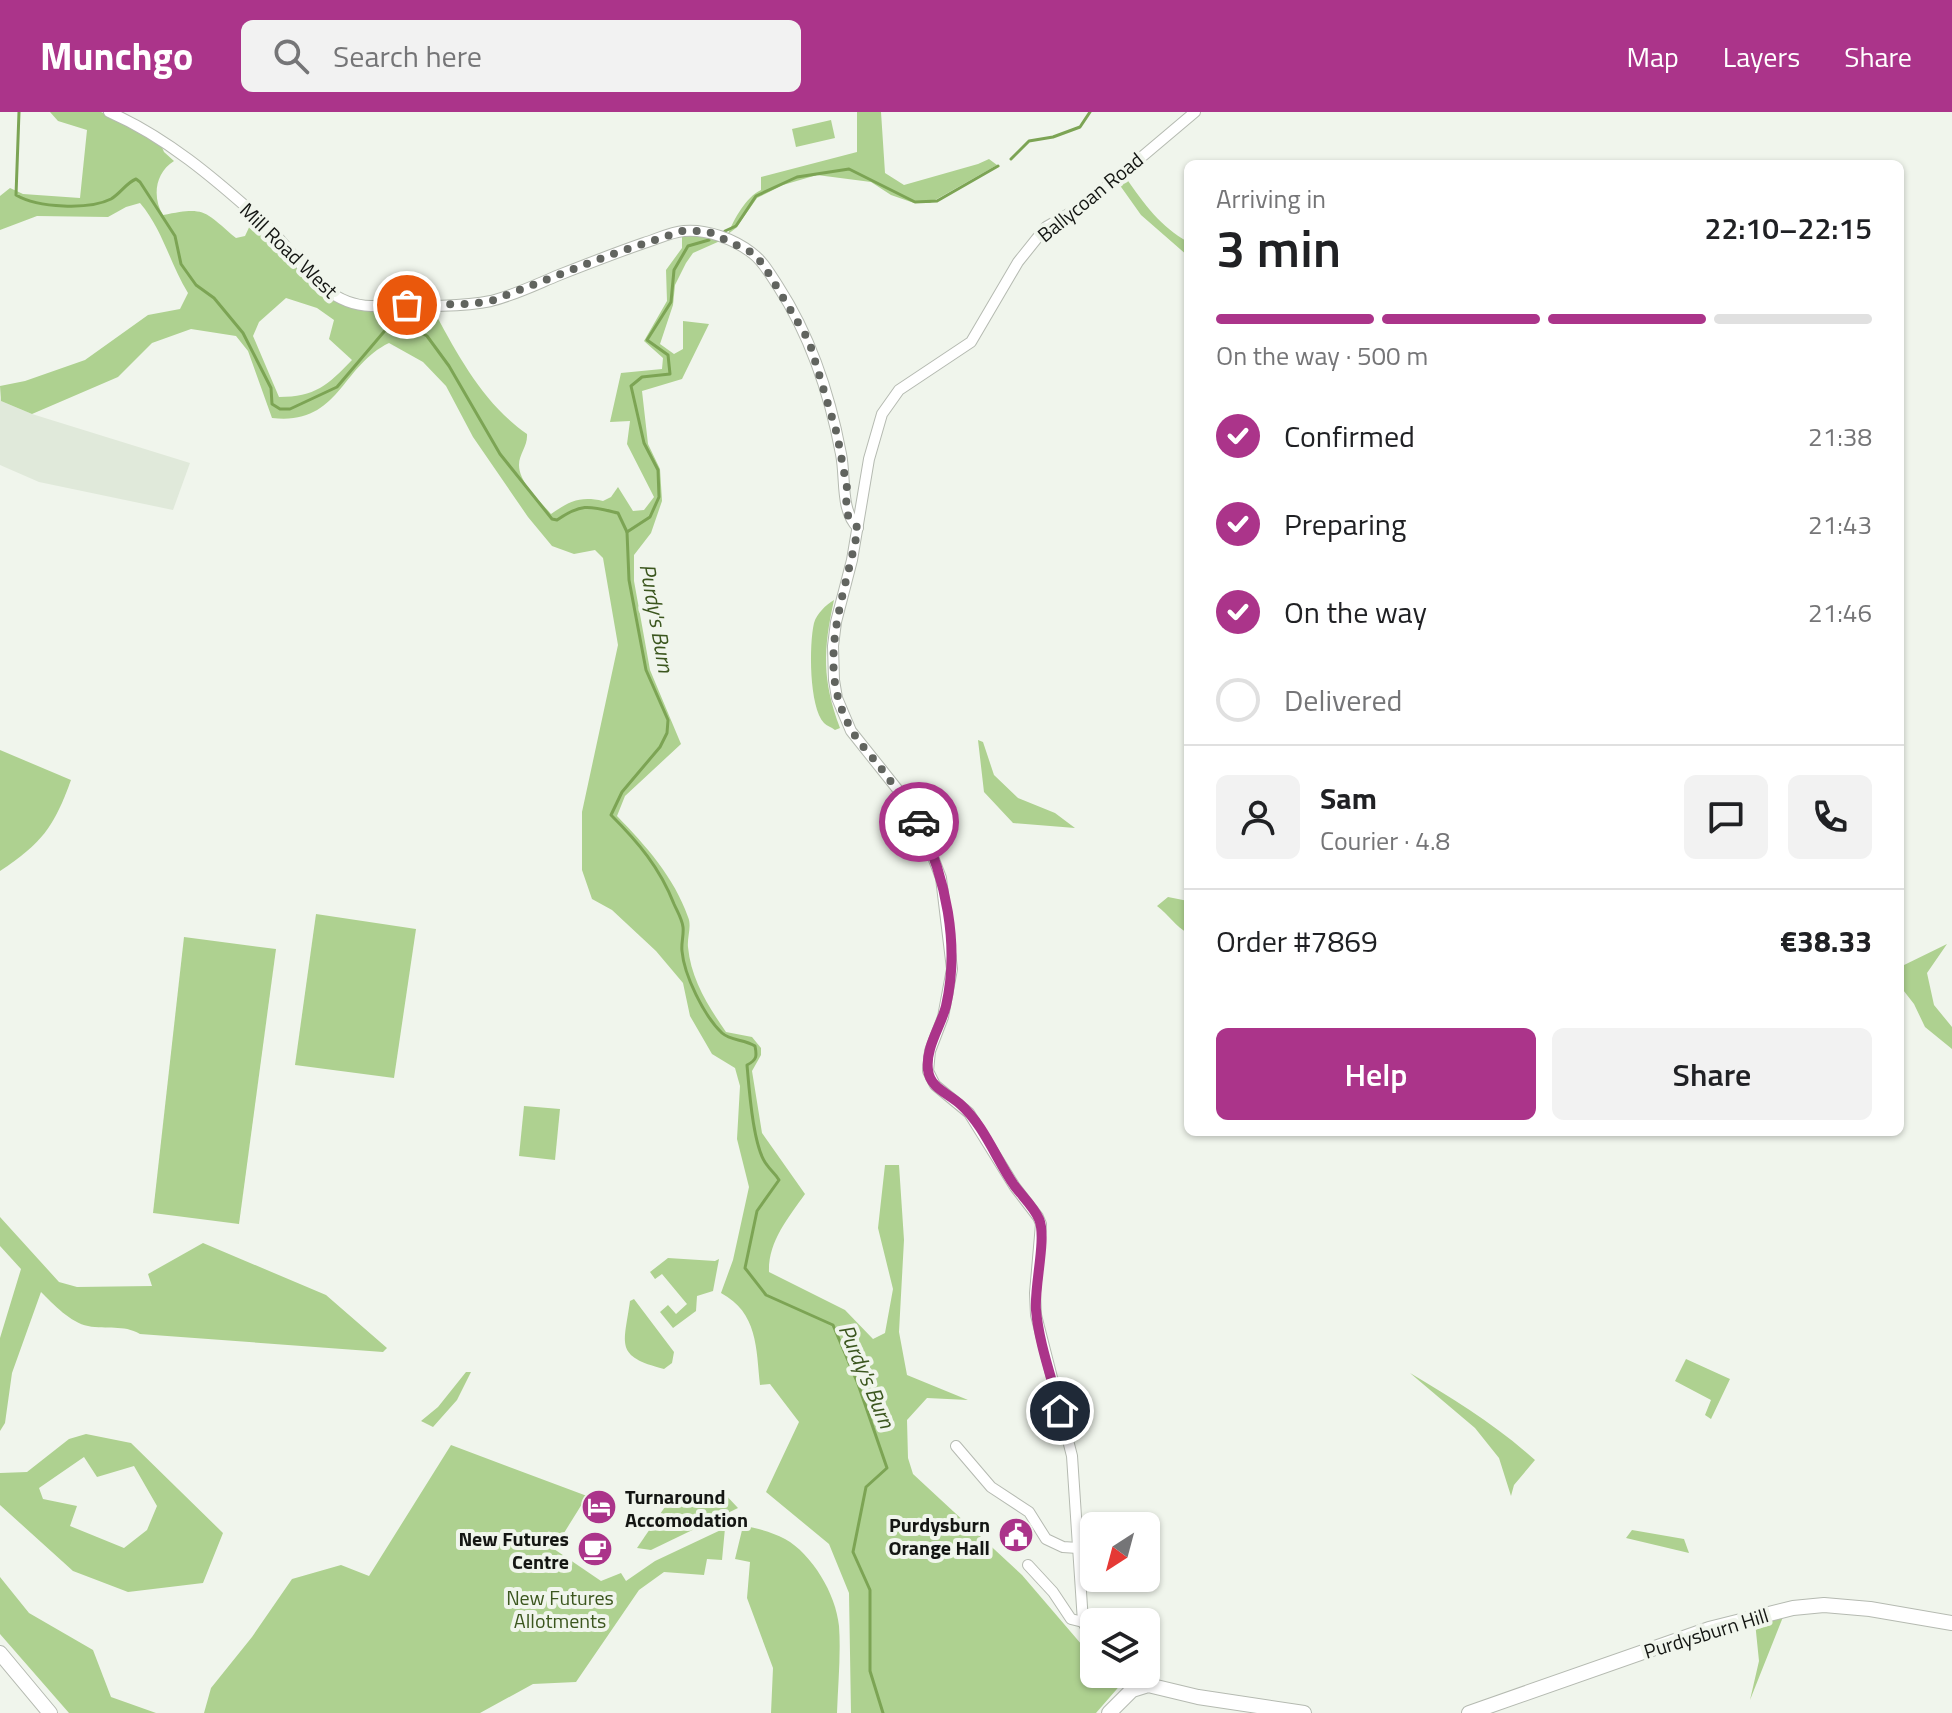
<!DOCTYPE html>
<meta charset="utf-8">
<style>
body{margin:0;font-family:"Titillium Web",sans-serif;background:#f2f2f2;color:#202124;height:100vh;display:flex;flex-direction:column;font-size:30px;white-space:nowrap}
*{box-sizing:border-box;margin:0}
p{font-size:26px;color:#757577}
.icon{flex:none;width:44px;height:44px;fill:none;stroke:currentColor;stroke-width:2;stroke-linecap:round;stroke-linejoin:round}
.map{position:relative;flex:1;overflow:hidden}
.details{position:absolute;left:1184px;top:48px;width:720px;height:976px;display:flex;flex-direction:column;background:#fff;border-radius:12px;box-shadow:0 2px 6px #0004}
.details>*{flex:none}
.needle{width:52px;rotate:216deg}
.buttons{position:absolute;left:1080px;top:1400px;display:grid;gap:16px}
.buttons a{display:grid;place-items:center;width:80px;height:80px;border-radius:12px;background:#fff;box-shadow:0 2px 6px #0004;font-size:40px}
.pin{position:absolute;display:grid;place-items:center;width:68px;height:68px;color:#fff;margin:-34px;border:4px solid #fff;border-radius:50%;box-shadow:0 2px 8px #0007}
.courier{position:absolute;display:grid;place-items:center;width:80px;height:80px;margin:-40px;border:6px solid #ab348a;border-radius:50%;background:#fff;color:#222;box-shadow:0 2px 10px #0007}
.head em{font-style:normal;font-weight:600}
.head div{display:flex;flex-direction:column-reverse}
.head{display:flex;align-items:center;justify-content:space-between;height:136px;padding:0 32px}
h1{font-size:52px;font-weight:600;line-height:60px}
.bar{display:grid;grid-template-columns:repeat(4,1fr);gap:12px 8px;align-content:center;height:96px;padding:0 32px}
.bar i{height:10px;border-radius:6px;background:#e0e0e0}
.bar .on{background:#ab348a}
.bar p{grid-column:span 4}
.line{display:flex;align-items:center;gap:20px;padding:0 32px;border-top:2px solid #e0e0e0}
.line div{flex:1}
.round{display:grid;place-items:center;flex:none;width:84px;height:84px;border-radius:12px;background:#f2f2f2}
ol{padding:0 32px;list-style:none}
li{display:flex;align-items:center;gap:24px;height:88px}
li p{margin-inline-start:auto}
li .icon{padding:8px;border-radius:50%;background:#ab348a;color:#fff;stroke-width:4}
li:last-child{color:#757577}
li i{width:44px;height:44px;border:4px solid #e0e0e0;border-radius:50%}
.button{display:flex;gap:16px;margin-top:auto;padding:16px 32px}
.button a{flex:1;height:92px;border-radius:12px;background:#ab348a;color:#fff;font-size:32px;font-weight:600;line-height:92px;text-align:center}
.button a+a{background:#f2f2f2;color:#202124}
header{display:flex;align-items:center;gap:48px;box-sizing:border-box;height:112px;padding:0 40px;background:#ab348a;color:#fff}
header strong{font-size:38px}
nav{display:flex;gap:44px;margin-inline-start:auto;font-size:28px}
.search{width:560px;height:72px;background:#f2f2f2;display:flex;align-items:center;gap:20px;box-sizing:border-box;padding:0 28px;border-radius:12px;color:#757577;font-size:30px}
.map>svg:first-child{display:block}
.built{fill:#e0e9da}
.green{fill:#aed190;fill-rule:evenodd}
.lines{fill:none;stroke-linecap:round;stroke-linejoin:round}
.stream{stroke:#7ca454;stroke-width:3}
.minor-casing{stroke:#b5bab1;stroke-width:12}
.tertiary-casing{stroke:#b5bab1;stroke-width:16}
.secondary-casing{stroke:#b5bab1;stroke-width:16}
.minor{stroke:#fff;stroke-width:10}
.tertiary{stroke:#fff;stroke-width:14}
.secondary{stroke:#fff;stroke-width:14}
.done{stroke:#61645f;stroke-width:8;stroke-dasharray:0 14.4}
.route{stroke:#ab348a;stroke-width:10}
.labels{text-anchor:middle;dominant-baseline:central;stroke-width:8;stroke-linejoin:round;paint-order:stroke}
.street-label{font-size:20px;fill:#141613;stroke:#f0f5ec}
.poi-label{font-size:20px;font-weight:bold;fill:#141613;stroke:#f0f5ec;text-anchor:end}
.park-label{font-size:20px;fill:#3b561e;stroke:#f0f5ec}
.water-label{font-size:22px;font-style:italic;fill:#3b561e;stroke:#f0f5ec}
</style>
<header>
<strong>Munchgo</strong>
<div class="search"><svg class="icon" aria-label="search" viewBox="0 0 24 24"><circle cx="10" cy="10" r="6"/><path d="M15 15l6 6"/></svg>Search here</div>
<nav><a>Map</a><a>Layers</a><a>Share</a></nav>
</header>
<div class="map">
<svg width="1952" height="1601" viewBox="0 0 1952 1601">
<rect width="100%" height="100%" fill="#f0f5ec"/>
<polygon class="built" points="0,285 1,289 32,302 190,351 173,398 39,370 0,353"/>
<g class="green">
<path d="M 50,0 L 101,0 L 144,18 L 159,28 L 164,40 L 174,49 C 155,61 152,85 163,103 C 206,94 204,99 236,126 L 245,124 L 253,107 C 275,129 321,188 350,195 C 366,199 383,194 400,197 C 414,200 420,203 436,203 C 460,247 485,293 527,322 C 528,334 519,342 519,353 C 519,371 540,389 551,402 C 570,389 580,384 603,389 L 611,385 L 618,375 L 633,399 L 644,398 L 654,385 L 627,332 L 630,309 L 610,310 L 621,261 L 662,257 L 663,246 L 644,229 L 667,189 L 666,158 L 682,136 L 682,124 L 704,124 L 720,129 L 693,141 L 686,151 L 675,173 L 673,193 L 660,232 L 674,242 L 683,237 L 683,209 L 709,212 L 682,267 L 642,279 L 648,332 L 660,357 L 662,389 L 651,421 L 634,443 L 634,469 L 650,558 L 681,632 L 625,684 L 617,704 C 646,734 674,765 688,805 C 692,814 687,825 688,835 C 691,867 708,894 726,920 L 752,925 L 761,936 L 761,943 L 752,959 L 762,1021 L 805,1082 C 788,1106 768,1130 769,1160 L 845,1198 L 873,1227 L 885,1221 L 893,1177 L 878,1116 L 885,1053 L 899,1053 L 904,1128 L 899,1220 L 907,1263 L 968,1288 L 927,1286 L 907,1308 L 908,1346 L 913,1362 L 1022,1463 L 1094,1547 L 1094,1562 L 1113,1562 L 1123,1570 L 1096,1601 L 851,1601 L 849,1481 L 829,1432 L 766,1380 L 799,1310 L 770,1272 L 760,1273 C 756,1236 758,1201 721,1181 L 733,1148 L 749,1075 L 737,1027 L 740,974 L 735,956 L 712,942 L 690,904 L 683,871 L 656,839 L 612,798 L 592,787 L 582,758 L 582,700 L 618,533 L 603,446 L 595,438 L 574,442 L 552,434 L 528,405 L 473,325 L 446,274 L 423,250 L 389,231 C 341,254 339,314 272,306 L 248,239 L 236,224 L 191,217 L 152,231 L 118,265 L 32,302 L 1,289 L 0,274 L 25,269 L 85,248 L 148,203 L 180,197 L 188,181 C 170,152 163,118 140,91 L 126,95 L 108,105 L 37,104 L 0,118 L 0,84 L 10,76 L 23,82 L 80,86 L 87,18 L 58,9 ZM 286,186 L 317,196 L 334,208 L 329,227 L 352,248 C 328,273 315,285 279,285 L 253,224 L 259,210 Z"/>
<path d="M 857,0 L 881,0 L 885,61 L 904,73 L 978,52 L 989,47 L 997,53 L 930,91 L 914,91 L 891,83 L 871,70 L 817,63 L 783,73 L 757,86 L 736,116 L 728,122 C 734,107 746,85 761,78 L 761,65 L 857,40 Z"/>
<polygon points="831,8 835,26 796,35 792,17"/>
<path d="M 1126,66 C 1144,92 1161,115 1188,130 L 1188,144 L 1141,103 L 1119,72 Z"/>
<path d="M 834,488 C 823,538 822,568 840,616 L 835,618 C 831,615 827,614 824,611 C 809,595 809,532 814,511 C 817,501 826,493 834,488 Z"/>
<polygon points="978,628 983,630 994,663 1018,686 1055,701 1075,716 1013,711 984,680"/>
<path d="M 0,638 L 71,668 C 54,715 42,731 0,759 Z"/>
<path d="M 1168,785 L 1188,789 L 1188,821 C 1176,815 1168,802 1157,794 Z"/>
<polygon points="316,802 416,817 394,966 295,953"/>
<polygon points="184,825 276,837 239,1112 153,1101"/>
<polygon points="1947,832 1927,861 1934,893 1952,915 1952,937 1925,915 1914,892 1900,874 1900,855"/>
<polygon points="524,994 560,997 555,1048 519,1044"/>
<path d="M 0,1105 L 59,1170 L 77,1175 L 152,1174 L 148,1162 L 203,1131 L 326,1183 L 387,1236 L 383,1240 L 140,1222 C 123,1212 107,1218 88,1214 C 71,1211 53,1192 41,1180 L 12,1261 L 5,1311 L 0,1319 L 0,1226 L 21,1157 L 0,1134 Z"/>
<polygon points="668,1146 715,1149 719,1147 713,1179 697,1184 696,1199 673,1216 660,1200 668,1193 676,1202 687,1192 662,1162 655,1167 650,1160"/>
<path d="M 634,1187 L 674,1240 L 672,1251 L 664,1257 C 614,1244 624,1233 630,1189 Z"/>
<polygon points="1686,1247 1730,1267 1711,1307 1705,1303 1711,1288 1675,1269"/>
<polygon points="466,1260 471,1260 457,1288 433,1315 421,1309 438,1295"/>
<path d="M 1410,1261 C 1455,1288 1496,1313 1535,1348 L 1514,1373 L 1511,1384 L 1499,1346 L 1475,1316 Z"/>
<path d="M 86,1322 L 131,1331 L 223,1421 L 203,1471 L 128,1480 L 73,1459 L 0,1393 L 0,1361 L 27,1360 L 69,1327 ZM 84,1345 L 97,1365 L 134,1354 L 157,1394 L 147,1418 L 124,1436 L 70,1414 L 77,1394 L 43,1387 L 39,1376 Z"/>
<polygon points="451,1333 587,1384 554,1437 601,1469 621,1461 626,1469 655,1449 725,1416 722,1448 707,1447 704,1463 664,1460 639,1478 576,1570 533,1572 480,1601 204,1601 211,1576 252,1525 292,1467 341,1453 369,1464"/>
<polygon points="722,1379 738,1396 651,1438 637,1436 673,1383"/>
<path d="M 743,1414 C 757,1416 772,1420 785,1427 C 812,1442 836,1482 839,1514 C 841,1542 838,1572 837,1601 L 771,1601 L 773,1556 L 747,1486 L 750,1450 L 735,1447 Z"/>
<polygon points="1632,1418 1684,1427 1689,1441 1626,1426"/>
<polygon points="0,1465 29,1501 93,1538 111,1585 156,1601 69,1601 0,1522"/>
<polygon points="1783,1505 1750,1588 1759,1549 1755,1510"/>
</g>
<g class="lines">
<g class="stream">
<path d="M 19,0 L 16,83 C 38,96 89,98 111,87 C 121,81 126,71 136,67 L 140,70 L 175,124 L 181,152 L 196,173 L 214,186 L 243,221 L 271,276 L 272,292 L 280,297 L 290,297 L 337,275 L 388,215 L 416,218 L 427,224 L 449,254 L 500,342 L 552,407 L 557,408 C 582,391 589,394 618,401 L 627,420 L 629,468 L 646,558 L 668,608 L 667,621 L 660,635 L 622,680 L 611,703 C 638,730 660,756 674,792 C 677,799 682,807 683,815 C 684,823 681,831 682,839 C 684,863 704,904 722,921 C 731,929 744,927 755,934 C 757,944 757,948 747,953 C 749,975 753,1037 767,1053 C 771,1059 775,1061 779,1068 L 757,1099 L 745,1156 L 766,1183 L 833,1213 L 858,1272 L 887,1356 L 866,1375 L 853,1440 L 870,1478 L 870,1559 L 883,1601"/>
<polyline points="1011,47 1029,29 1053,25 1080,15 1090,0"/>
<polyline points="725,119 736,114 756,84 797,65 849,57 915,90 937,89 998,54"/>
<polyline points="627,420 650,405 659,385 658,358 644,331 631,274 642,265 670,262 668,243 647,228 671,190 674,158 688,134 709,128"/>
</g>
<defs>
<g id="minor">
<path d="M 109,0 C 166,25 214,66 261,108 C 295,138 319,193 371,194 C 406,194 457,196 491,189 C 515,183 537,172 559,163 C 587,152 615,141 644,131 C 657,127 671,120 684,119 C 707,117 734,127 752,141 C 763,149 770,162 778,174 C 811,225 830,283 841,342 C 846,367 840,398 858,416"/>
<polyline points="956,1334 991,1375 1029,1400 1046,1427 1063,1435 1078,1436"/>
<polyline points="1028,1453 1053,1480 1071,1507 1083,1510"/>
<polyline points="1094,1531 1083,1510 1072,1344 1036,1203 1035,1181 1041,1112 1038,1105 1015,1075 969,1001 935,973 928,959 930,939 943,905 952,857 941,766 920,711 898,678 851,619 837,586 834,568 833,534 836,510 852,448 869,347 882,302 899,278 971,230 1018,150 1046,115 1086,92 1195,0"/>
<polyline points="1129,1562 1139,1574"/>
</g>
<polyline id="tertiary" points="0,1541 50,1601"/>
<g id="secondary">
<polyline points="1109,1601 1132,1578 1148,1573 1198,1585 1304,1601"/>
<polyline points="1469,1601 1709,1517 1793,1496 1824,1493 1870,1497 1952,1511"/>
</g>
</defs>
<use href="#minor" class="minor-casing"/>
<use href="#tertiary" class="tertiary-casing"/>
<use href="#secondary" class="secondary-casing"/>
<use href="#minor" class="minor"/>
<use href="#tertiary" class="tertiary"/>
<use href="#secondary" class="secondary"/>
</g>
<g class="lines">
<path class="done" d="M 407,193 L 470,192 L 491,189 L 610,143 L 682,119 L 707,119 L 730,130 L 751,140 L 763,152 L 809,229 L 837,322 L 847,376 L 846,396 L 849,407 L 858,416 C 846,482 814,551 850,615 C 857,629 870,642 880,655 C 894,673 906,691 919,710"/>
<path class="route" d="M 919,710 C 946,766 960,833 946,894 C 941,914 925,936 928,958 C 930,976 948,981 960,992 C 984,1013 996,1047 1014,1073 C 1022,1084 1034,1095 1039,1107 C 1047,1126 1034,1174 1036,1198 C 1039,1232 1052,1266 1060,1299"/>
</g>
<defs>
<symbol id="hotel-disc" viewBox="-11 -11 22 22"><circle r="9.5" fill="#ab348a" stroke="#f0f5ec"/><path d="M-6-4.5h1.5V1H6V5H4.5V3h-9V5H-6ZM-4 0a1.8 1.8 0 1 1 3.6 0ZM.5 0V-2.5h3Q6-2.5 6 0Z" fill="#fff"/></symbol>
<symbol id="civic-disc" viewBox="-11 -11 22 22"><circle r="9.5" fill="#ab348a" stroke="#f0f5ec"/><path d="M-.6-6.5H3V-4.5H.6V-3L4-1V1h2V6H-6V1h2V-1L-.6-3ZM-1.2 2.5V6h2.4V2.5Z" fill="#fff"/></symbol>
<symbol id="cafe-disc" viewBox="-11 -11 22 22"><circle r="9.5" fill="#ab348a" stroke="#f0f5ec"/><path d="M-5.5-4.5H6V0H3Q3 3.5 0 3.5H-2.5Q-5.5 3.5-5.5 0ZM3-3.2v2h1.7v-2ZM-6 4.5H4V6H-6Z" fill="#fff"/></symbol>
</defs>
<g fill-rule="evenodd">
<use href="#hotel-disc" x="579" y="1375" width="40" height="40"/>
<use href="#civic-disc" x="996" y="1403" width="40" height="40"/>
<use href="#cafe-disc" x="575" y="1417" width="40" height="40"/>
</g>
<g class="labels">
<g class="street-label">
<text transform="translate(1090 85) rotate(-39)">Ballycoan Road</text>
<text transform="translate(289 138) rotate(44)">Mill Road West</text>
<text transform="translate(1706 1521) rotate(-17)">Purdysburn Hill</text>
</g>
<g class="poi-label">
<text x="625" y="1384" text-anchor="start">Turnaround<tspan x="625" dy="23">Accomodation</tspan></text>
<text x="990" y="1412">Purdysburn<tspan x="990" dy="23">Orange Hall</tspan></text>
<text x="569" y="1426">New Futures<tspan x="569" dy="23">Centre</tspan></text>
</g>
<g class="park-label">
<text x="560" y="1485">New Futures<tspan x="560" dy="23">Allotments</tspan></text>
</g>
<g class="water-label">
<text transform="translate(657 506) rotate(80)">Purdy's Burn</text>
<text transform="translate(867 1264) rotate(67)">Purdy's Burn</text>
</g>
</g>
</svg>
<div class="buttons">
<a><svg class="needle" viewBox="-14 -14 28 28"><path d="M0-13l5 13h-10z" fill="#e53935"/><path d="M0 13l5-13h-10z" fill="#757577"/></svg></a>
<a><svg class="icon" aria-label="layers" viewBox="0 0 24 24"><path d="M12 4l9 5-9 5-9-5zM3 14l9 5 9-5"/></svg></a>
</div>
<div class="pin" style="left:407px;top:193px;background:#ea580c"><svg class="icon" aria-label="bag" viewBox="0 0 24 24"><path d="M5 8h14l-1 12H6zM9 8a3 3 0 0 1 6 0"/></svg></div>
<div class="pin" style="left:1060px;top:1299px;background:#1f2937"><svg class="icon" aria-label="home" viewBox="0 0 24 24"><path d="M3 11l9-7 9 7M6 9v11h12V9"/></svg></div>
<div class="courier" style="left:919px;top:710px"><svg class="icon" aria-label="car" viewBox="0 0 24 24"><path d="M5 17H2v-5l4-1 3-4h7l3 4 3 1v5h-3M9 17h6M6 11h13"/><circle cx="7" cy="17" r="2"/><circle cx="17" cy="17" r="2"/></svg></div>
<section class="details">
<div class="head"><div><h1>3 min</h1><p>Arriving in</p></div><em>22:10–22:15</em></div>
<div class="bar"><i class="on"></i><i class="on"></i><i class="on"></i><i></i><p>On the way · 500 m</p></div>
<ol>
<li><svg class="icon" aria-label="check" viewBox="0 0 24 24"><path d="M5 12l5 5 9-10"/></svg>Confirmed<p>21:38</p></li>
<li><svg class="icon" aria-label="check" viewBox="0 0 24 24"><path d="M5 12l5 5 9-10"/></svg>Preparing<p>21:43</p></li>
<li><svg class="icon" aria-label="check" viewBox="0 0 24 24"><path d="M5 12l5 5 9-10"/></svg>On the way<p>21:46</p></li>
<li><i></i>Delivered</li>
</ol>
<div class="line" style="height:144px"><a class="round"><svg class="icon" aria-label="person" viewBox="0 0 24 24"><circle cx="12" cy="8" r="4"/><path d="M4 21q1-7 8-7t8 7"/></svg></a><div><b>Sam</b><p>Courier · 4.8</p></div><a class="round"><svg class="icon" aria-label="chat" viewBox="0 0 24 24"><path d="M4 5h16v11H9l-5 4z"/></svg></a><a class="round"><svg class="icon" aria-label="phone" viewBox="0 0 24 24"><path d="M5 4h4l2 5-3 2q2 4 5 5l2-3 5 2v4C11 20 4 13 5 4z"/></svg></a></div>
<div class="line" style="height:104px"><div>Order #7869</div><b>€38.33</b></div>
<div class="button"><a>Help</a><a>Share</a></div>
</section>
</div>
